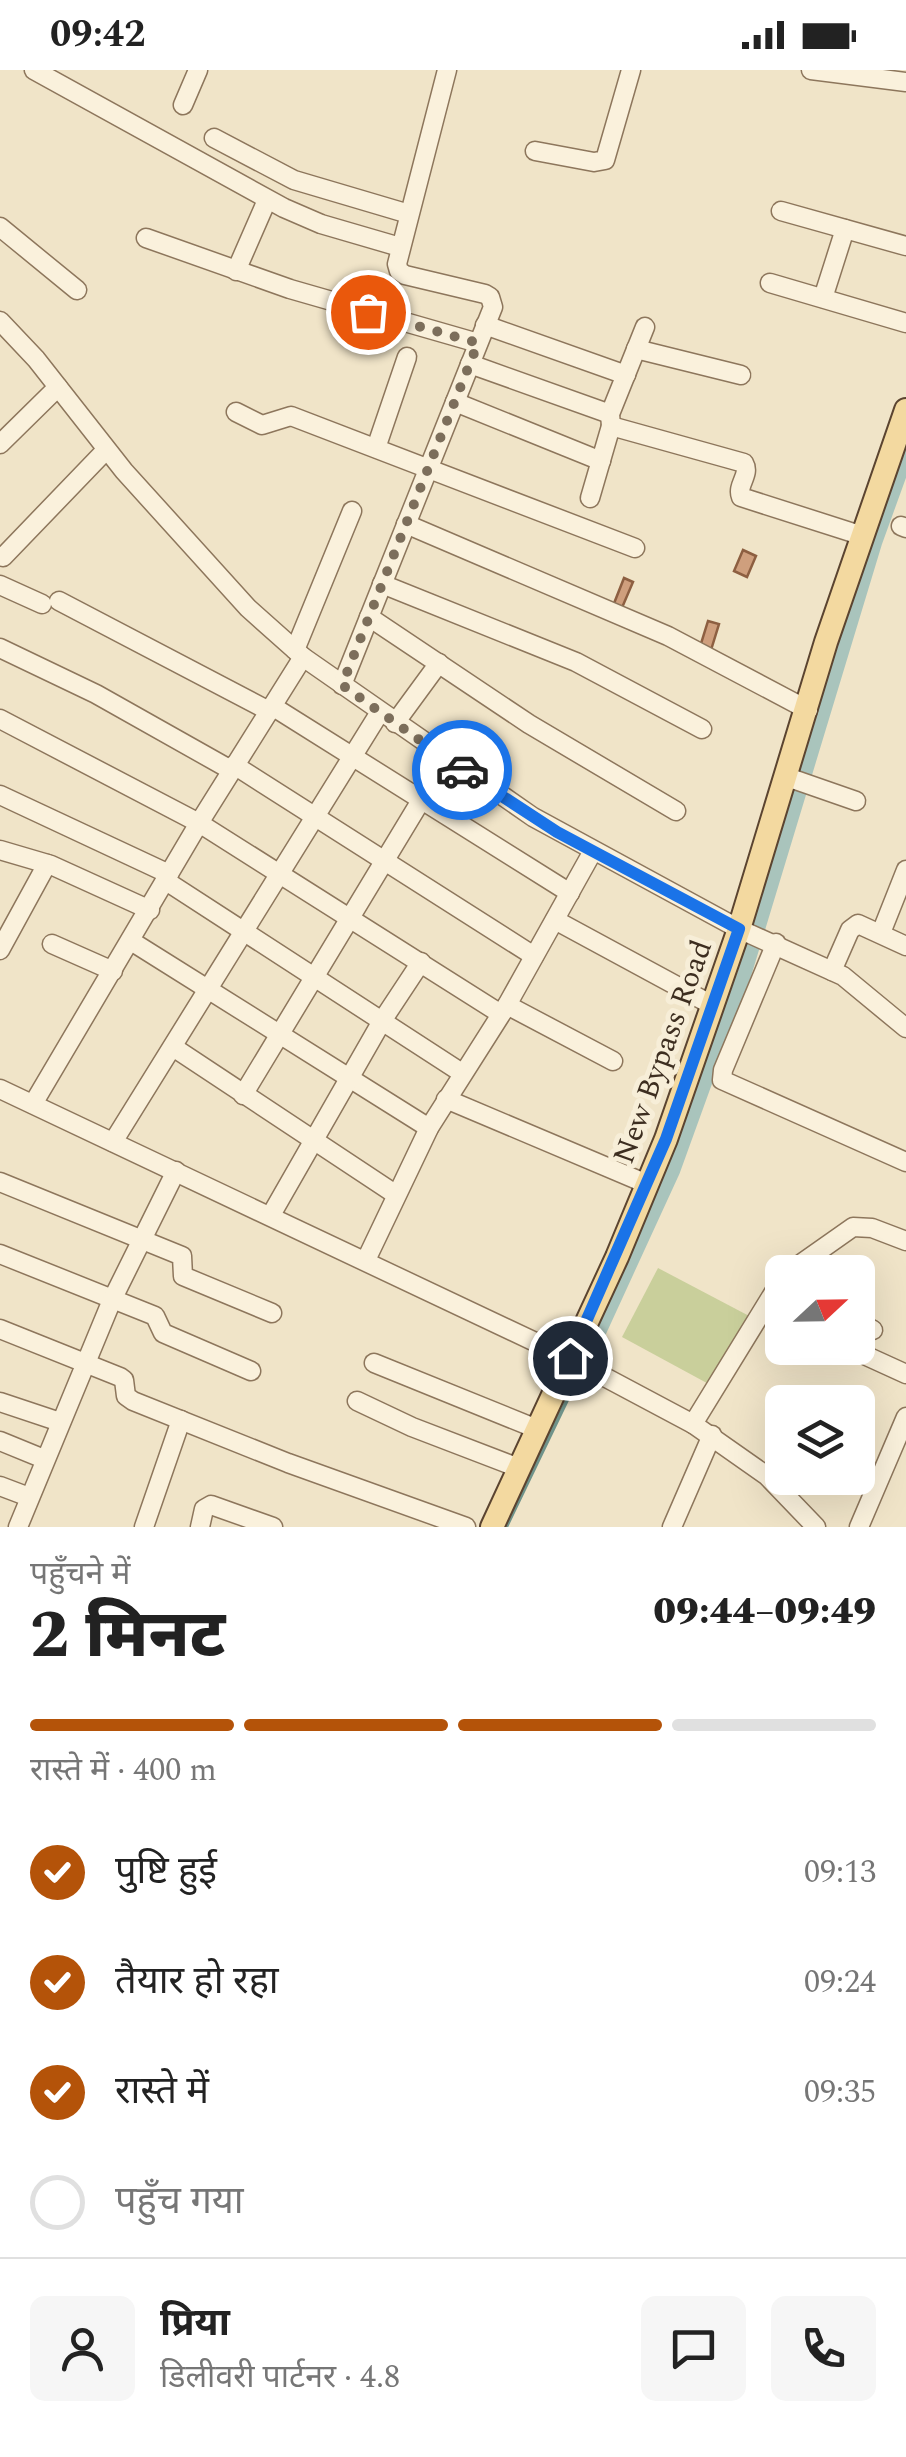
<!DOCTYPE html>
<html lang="hi">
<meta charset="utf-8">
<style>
body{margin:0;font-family:Spectral,"Noto Sans Devanagari",serif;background:#f6f6f6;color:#222;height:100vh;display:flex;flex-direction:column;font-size:38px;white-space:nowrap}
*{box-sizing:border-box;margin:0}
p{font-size:32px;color:#767676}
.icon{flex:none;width:55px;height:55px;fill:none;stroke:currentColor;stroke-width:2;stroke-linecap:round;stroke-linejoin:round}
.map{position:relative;height:1457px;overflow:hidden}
.panel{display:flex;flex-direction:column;background:#fff;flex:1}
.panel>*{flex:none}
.needle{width:65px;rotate:68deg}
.fabs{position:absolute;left:765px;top:1185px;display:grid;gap:20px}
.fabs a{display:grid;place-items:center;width:110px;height:110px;border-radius:15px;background:#fff;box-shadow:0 10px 40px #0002;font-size:50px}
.pin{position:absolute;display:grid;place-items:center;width:85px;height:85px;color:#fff;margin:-42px;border:5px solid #fff;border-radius:50%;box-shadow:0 2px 10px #0007}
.courier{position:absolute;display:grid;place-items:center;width:100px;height:100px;margin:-50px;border:8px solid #1a73e8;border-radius:50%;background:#fff;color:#222;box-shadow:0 2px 12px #0007}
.overview em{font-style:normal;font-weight:800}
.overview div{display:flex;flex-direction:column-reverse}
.overview{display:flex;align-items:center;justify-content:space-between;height:170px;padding:0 30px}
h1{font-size:65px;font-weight:800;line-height:75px}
.bar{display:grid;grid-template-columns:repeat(4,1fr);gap:15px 10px;align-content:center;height:120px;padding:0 30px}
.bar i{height:12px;border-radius:8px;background:#e0e0e0}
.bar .active{background:#b45309}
.bar p{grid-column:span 4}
.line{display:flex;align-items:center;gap:25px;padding:0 30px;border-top:2px solid #e0e0e0}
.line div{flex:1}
.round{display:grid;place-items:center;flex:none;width:105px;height:105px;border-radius:15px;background:#f6f6f6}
ol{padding:0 30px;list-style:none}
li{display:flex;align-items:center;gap:30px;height:110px}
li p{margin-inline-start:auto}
li .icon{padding:10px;border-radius:50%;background:#b45309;color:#fff;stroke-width:4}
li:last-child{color:#767676}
li i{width:55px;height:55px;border:5px solid #e0e0e0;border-radius:50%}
.status{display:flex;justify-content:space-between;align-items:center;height:70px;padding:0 50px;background:#fff;direction:ltr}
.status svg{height:28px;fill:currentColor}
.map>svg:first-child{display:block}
.green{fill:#c9cf9b}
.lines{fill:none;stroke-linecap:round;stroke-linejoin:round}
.stream{stroke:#6f938a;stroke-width:4}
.canal{stroke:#a9c4bc;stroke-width:14}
.building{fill:#cf9f7d;stroke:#8d5f41;stroke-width:2.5}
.minor-casing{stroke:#8d765c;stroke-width:21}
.major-casing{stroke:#5b4430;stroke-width:26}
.minor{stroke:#faf1dc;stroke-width:18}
.major{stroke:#f3d9a0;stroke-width:22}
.done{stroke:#7c6e5b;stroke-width:10;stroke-dasharray:0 18}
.route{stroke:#1a73e8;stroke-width:12}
.labels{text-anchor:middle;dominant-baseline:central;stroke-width:10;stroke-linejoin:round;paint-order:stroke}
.street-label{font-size:30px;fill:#3d2e20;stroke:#f7eed8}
</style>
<div class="status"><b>09:42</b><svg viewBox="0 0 49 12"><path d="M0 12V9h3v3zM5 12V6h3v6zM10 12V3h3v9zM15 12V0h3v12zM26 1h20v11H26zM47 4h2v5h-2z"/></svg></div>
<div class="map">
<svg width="906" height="1457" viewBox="0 0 906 1457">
<rect width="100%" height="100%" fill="#f0e4c8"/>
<polygon class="green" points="658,1198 753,1248 716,1318 622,1267"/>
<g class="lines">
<polyline class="stream" points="506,1457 581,1301"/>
<polyline class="canal" points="590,1282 673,1101 745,902 875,473 906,387"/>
</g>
<g class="building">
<polygon points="743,480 756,486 747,507 734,501"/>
<polygon points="624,508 633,512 621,540 613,536"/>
<polygon points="708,551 719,554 711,580 700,577"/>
</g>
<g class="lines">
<defs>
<g id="minor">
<polyline points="34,0 284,138 321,154 400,177"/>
<polyline points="811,0 906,12"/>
<polyline points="183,35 198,0"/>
<polyline points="214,68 294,110 409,144"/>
<polyline points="535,81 594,92 605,90 631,0"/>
<polyline points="781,141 906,176"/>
<polyline points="0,157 77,220"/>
<polyline points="146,168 290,219 478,273"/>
<polyline points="236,201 267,130"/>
<polyline points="770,213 906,253"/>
<polyline points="823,228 845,159"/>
<polyline points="0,251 36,289 124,401 248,538 303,587 533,747 739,859 843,906 906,958"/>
<polyline points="485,255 626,305"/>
<path d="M 645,257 L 610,344 L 611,356 L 744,393 C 751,405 736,415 741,427 L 863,466"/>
<polyline points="636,279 741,305"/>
<polyline points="470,294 610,344"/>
<polyline points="455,332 601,391"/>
<polyline points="236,342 262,355 291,346 635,478"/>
<polyline points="0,374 58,317"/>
<polyline points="376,378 407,287"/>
<polyline points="590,428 611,356"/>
<polyline points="406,454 668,566 808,640"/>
<polyline points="901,456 906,458"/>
<polyline points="3,487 106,380"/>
<polyline points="382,514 576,592 702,659"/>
<polyline points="0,515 42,534"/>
<polyline points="59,531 269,641"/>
<polyline points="369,547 529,654 676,741"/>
<polyline points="0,578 96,624 231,700"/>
<polyline points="295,580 352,441"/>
<polyline points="342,615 493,237 490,227 485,224 405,205 399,201 397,194 447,0"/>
<polyline points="272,636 570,823"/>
<polyline points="0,649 199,753 501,944"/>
<polyline points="395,653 439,593"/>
<polyline points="234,695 534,886"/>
<polyline points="787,707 856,731"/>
<polyline points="0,725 169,804"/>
<polyline points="0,780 51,795 150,840"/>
<polyline points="166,811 462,1003"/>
<polyline points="555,850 712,935"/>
<polyline points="881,863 906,800"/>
<polyline points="131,871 429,1058"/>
<polyline points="776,873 723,1000 722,1010 906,1092"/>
<polyline points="52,874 113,901"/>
<polyline points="0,880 47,794"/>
<polyline points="832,901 850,860 858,854 906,876"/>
<polyline points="507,935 613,991"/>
<polyline points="173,977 395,1124"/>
<polyline points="0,1019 569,1288 693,1354 767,1406 816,1457"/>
<polyline points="243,1025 446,689"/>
<polyline points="446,1029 647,1114"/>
<polyline points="33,1034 199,753 303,587"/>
<polyline points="113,1072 380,642"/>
<polyline points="0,1112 182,1186 183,1206 272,1243"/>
<polyline points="271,1145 382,951 421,892"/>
<polyline points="0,1184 155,1246 163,1263 251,1301"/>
<polyline points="366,1190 429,1058 507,935 593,781"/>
<polyline points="789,1202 853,1157 872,1158 906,1171"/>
<polyline points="858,1252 873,1260"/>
<polyline points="0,1259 120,1307 124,1310 126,1326 133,1331 288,1393 466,1457"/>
<polyline points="849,1278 906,1304"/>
<polyline points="374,1293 537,1359"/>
<polyline points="357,1331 412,1357 519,1398"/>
<polyline points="0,1332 60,1352"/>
<polyline points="693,1354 782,1209"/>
<polyline points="0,1371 44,1389"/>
<polyline points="0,1416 29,1427"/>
<polyline points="18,1457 112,1230 176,1101"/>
<polyline points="144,1457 181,1350"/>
<polyline points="200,1457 204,1439 211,1435 273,1457"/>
<polyline points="672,1457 712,1365"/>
<polyline points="859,1457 906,1347"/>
</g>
<polyline id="major" points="492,1457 617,1187 666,1069 739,859 826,572 906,340"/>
</defs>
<use href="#minor" class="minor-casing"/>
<use href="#major" class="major-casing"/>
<use href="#minor" class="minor"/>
<use href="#major" class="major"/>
</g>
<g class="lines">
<polyline class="done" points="368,242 478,273 342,615 462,700"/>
<polyline class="route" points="462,700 557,762 739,859 666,1069 570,1288"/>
</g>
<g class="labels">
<g class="street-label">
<text transform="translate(663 982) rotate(-70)">New Bypass Road</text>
</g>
</g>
</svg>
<div class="fabs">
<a><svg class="needle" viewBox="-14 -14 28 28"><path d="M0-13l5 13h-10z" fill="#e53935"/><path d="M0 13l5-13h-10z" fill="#767676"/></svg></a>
<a><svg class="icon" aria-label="layers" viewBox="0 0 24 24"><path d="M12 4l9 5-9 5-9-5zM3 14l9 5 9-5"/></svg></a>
</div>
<div class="pin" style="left:368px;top:242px;background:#ea580c"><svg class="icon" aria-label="bag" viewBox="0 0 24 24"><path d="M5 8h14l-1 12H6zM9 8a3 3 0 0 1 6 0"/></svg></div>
<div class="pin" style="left:570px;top:1288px;background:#1f2937"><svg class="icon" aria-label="home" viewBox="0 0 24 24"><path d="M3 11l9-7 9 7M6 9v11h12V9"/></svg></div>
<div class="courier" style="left:462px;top:700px"><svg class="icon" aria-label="car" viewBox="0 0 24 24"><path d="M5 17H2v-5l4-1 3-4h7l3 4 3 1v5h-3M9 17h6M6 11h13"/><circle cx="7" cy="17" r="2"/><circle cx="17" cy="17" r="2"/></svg></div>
</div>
<section class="panel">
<div class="overview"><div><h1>2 मिनट</h1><p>पहुँचने में</p></div><em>09:44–09:49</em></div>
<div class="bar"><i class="active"></i><i class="active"></i><i class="active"></i><i></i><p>रास्ते में · 400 m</p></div>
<ol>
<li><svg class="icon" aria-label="check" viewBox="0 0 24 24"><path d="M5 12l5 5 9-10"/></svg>पुष्टि हुई<p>09:13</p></li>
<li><svg class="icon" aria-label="check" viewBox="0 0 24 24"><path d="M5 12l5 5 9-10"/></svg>तैयार हो रहा<p>09:24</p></li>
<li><svg class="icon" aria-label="check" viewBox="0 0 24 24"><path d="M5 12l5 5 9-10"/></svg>रास्ते में<p>09:35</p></li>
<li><i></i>पहुँच गया</li>
</ol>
<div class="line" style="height:180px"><a class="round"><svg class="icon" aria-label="person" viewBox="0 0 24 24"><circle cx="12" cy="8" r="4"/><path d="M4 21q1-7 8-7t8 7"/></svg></a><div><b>प्रिया</b><p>डिलीवरी पार्टनर · 4.8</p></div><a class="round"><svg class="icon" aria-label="chat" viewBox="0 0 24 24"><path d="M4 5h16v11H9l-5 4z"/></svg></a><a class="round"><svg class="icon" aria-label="phone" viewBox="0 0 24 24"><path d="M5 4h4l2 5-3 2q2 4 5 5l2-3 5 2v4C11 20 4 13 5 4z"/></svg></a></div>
</section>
